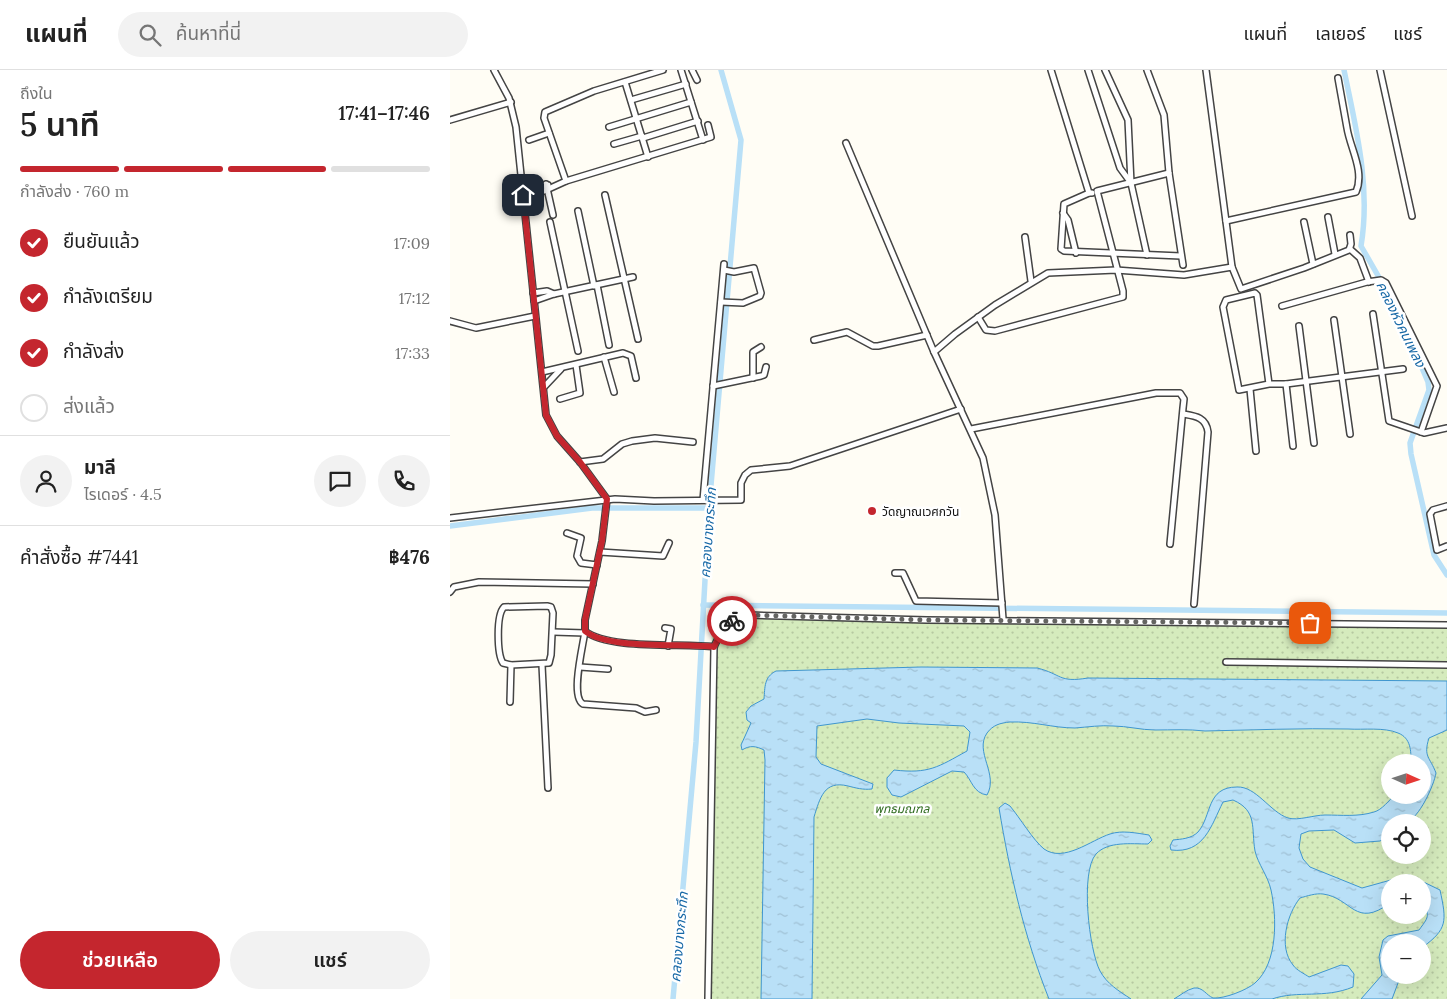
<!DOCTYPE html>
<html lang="th">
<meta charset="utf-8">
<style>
body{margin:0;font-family:Lora,"Noto Sans Thai",serif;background:#f2f2f2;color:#222;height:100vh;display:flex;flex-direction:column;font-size:19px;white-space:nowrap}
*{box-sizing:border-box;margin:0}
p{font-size:16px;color:#767676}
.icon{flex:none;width:28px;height:28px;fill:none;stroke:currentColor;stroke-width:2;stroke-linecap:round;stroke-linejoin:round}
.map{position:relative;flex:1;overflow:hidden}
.sheet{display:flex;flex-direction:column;background:#fff;width:450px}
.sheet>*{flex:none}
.needle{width:32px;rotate:93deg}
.tools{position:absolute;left:931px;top:684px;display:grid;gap:10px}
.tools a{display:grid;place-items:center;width:50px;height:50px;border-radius:50%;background:#fff;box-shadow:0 5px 20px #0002;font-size:25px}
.pin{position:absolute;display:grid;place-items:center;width:42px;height:42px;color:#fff;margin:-21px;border-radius:10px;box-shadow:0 2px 8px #0006}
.courier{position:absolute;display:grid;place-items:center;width:50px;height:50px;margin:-25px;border:4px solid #c4262e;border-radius:50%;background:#fff;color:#222;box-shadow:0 1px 6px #0007}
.overview em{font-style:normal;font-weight:600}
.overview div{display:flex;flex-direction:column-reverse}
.overview{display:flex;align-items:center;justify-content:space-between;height:85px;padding:0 20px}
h1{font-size:32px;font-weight:600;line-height:38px}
.bar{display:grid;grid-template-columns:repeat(4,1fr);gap:8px 5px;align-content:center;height:60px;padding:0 20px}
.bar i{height:6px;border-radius:4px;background:#e0e0e0}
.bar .current{background:#c4262e}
.bar p{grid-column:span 4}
.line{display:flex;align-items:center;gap:12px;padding:0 20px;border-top:1px solid #e0e0e0}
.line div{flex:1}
.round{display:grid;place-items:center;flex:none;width:52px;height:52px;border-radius:26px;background:#f2f2f2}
ol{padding:0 20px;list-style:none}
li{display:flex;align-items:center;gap:15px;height:55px}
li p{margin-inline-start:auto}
li .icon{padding:5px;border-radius:50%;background:#c4262e;color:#fff;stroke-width:4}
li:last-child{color:#767676}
li i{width:28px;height:28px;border:2px solid #e0e0e0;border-radius:50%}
.action{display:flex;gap:10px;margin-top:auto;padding:10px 20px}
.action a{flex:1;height:58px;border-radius:30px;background:#c4262e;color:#fff;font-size:20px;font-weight:600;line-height:58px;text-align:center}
.action a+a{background:#f2f2f2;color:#222}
header{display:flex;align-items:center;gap:30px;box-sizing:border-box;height:70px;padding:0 25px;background:#fff;border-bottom:1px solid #e0e0e0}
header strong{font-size:24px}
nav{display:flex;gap:28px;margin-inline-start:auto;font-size:18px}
.search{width:350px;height:45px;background:#f2f2f2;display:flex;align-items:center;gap:12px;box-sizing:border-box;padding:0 18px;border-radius:28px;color:#767676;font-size:19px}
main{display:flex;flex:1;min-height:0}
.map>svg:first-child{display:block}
.park{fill:url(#park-dots);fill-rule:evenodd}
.water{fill:url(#water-ripples);stroke:#3f96cf}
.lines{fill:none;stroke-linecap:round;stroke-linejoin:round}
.canal{stroke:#b9e0f7;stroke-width:5.5}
.street-casing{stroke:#444;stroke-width:8}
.street{stroke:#fff;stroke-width:5}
.done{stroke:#646461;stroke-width:5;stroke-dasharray:0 9}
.route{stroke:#c4262e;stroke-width:6}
.poi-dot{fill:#c4262e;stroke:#fff;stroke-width:2}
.labels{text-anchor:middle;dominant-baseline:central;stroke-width:5;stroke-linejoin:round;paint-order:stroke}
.poi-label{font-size:12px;fill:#111;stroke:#fff;text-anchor:start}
.park-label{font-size:12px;font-style:italic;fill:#2f6b1f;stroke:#fff}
.water-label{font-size:14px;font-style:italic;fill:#1768a6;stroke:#fff}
</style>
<header>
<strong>แผนที่</strong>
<div class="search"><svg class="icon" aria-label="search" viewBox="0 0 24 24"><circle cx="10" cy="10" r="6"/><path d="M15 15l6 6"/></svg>ค้นหาที่นี่</div>
<nav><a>แผนที่</a><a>เลเยอร์</a><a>แชร์</a></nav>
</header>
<main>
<section class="sheet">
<div class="overview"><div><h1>5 นาที</h1><p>ถึงใน</p></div><em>17:41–17:46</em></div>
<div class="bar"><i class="current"></i><i class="current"></i><i class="current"></i><i></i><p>กำลังส่ง · 760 m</p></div>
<ol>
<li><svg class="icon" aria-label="check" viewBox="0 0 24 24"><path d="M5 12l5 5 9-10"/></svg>ยืนยันแล้ว<p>17:09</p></li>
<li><svg class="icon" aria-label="check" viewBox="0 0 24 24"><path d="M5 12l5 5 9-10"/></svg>กำลังเตรียม<p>17:12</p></li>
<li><svg class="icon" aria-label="check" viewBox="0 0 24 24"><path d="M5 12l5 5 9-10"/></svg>กำลังส่ง<p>17:33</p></li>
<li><i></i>ส่งแล้ว</li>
</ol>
<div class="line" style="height:90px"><a class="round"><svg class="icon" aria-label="person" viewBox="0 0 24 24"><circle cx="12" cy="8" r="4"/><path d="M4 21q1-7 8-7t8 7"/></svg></a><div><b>มาลี</b><p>ไรเดอร์ · 4.5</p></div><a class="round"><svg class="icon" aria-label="chat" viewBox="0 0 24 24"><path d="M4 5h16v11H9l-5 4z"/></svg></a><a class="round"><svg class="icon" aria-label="phone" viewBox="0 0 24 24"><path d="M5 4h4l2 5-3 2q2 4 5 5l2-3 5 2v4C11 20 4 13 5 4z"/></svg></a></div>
<div class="line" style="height:65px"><div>คำสั่งซื้อ #7441</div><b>฿476</b></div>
<div class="action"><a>ช่วยเหลือ</a><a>แชร์</a></div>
</section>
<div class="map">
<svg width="997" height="929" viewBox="0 0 997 929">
<defs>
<pattern id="park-dots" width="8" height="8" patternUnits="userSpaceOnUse" patternTransform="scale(1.25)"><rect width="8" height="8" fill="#d5ebbd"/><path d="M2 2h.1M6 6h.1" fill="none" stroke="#b6c8a1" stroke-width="1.8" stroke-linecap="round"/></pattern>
<pattern id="water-ripples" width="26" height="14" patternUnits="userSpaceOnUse" patternTransform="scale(1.25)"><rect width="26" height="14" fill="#b9e0f7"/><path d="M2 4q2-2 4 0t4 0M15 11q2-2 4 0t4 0" fill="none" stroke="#9ebfd3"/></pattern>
</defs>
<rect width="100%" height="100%" fill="#fffdf5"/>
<path class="park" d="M 262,545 L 997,552 L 997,929 L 257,929 ZM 940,692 L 972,692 L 972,725 L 940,725 ZM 940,752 L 972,752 L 972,785 L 940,785 ZM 940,812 L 972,812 L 972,845 L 940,845 ZM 940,872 L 972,872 L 972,905 L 940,905 Z"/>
<g class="water">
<path d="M 471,597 L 587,598 C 612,604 608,613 638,608 L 997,611 L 997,660 L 979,668 C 973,687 980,687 986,703 C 984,715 969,749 956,752 C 952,754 945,752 940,752 L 940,766 L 930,771 L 905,773 L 884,760 L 859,761 L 851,764 L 849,778 L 853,789 L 860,797 L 912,818 L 959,805 L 990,820 C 997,852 997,859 973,877 L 972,872 L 940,872 L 940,905 L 951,905 L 942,929 L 911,929 L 932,905 L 929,887 L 933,870 L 938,866 L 969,860 C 981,844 978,847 973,830 C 971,825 972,818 972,812 L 940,812 L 940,833 C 905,859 902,828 873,824 C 866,823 857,826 850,828 C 837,844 828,877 843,895 C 846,900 855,904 859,907 L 891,895 L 898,896 L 904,904 L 903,917 C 874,929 848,920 822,929 L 724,929 C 731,925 736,920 744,918 C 753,917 756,925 763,928 C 774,929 797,920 805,913 C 828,893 827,847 821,820 C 818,806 808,794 805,781 C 801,758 808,741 783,730 L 773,732 C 761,756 754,784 721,780 L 720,776 L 723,770 C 731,769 741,769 748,762 C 762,746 756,717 787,717 C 806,716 820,742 838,748 C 848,751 864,745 875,745 C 892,745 908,747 924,742 C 932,740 939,730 945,725 L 972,725 L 972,692 L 961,692 C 961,681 961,668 948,663 C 934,657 914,660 898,659 C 851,658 803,660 755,661 C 738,659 722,660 705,660 C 691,660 677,656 663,656 C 651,655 638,657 625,658 C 603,658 583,651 560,652 C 550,653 543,655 537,663 C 524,682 549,704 537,725 C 523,723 522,710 514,702 L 502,701 L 451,727 L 442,725 L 437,717 L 437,708 L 444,700 C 479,704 488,697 517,681 L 520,662 L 514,656 L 449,653 L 417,649 L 367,656 L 366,687 L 371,694 L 423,714 L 422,719 C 413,720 406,718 398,716 C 374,710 370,728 364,747 L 362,929 L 311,929 L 315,690 L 314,680 C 306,676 300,675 292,680 L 291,675 L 301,653 L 297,650 L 296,642 L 301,636 L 314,629 C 315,617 314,607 326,601 Z"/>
<path d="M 555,733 L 560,736 C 570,748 583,770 594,779 C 614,793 641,770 660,764 C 672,760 686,763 699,765 L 702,770 L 698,774 C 681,774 658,771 646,784 C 630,802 639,880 650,901 C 657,914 669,921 681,929 L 599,929 C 574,866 560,804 549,738 Z"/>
</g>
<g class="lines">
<g class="canal">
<path d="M 894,0 C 906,58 921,117 911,176 L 946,237 L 978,312 L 979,320 L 960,373 L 961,384 L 984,485 L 997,505"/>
<polyline points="0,456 142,438 259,438"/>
<polyline points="253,535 997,543"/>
<polyline points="223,929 246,672 259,438 291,70 271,0"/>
</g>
<defs>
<g id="street">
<path d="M 44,0 L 59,28 L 66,57 L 96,345 L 107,366 L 130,392 L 157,429 L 152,471 L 135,550 L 135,561 C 158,580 234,573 264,577"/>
<polyline points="231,0 253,70"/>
<polyline points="242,0 247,10"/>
<polyline points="601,0 639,123 642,123"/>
<polyline points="638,0 670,98 681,113"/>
<polyline points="655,0 678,50 681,113 697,185"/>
<polyline points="697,0 714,45 719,103 733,195"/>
<polyline points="756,0 782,197 791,219 854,198 899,180 901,174 900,165"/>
<polyline points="930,0 962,146"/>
<polyline points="175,12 198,87"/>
<polyline points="181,30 236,14"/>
<polyline points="0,50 61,32"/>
<polyline points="159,57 241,32"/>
<polyline points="193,68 248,51"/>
<polyline points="79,70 99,63"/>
<polyline points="396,73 484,282 533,388 545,445 553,549"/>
<polyline points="164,74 192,66"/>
<polyline points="116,111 94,48 95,42 144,21 213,0"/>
<polyline points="96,114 103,145"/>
<polyline points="72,118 98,115"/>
<polyline points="639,123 614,134 611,179 614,181 731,186"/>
<polyline points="73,125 94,121 116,111 261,67 258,55"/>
<polyline points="155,125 188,269"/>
<polyline points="128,141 144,216"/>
<polyline points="613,143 618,150 626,183"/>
<polyline points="878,147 885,184"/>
<path d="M 776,151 L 906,122 C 915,101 900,78 897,58 C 894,42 891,25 888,8"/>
<polyline points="100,152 128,281"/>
<polyline points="854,152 863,194"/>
<polyline points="575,167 581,211"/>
<polyline points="900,179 910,188 919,212"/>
<polyline points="147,215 159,275"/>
<polyline points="83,223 97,221 104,224"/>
<polyline points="84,231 104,224 183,207"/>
<polyline points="271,232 293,233 310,226 311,223 304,198 284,202 274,200"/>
<polyline points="832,236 917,212 931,210 936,213 987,316 971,362"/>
<polyline points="923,244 939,351 974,363 997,358"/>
<polyline points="528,247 536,260 545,261 673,227 673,221 647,121 719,103"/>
<polyline points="884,250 900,364"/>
<polyline points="0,251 26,258 85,246"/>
<polyline points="849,256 864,373"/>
<polyline points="364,270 397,262 423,276 428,276 477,265"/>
<polyline points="484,282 505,264 545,235 598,203 666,200 734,205 782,197"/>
<polyline points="154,287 164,322"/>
<polyline points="92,302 173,283 181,286 186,308"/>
<polyline points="303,308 303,282 311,277"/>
<polyline points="819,314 807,225 805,223 776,230 773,237 789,320 819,314 836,314 953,299"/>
<polyline points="836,314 843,376"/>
<polyline points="263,316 311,306 314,305 316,297"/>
<polyline points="94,317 111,299"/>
<polyline points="800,319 806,381"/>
<polyline points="110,329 130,323 126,295"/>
<path d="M 733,344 C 745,346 756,347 758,362 L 744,534"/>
<polyline points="521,359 706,323 730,323 734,329 733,338 720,474"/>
<polyline points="130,392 153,389 172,374 182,371 205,368 243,372"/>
<polyline points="253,430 274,194"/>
<polyline points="997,436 983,440 980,444 987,480 997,476"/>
<polyline points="0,448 165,429 204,431 291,430 291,413 295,405 301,400 340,396 511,339"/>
<polyline points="117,463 131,468 127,486 131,493 147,495"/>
<polyline points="150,482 213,486 219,473"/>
<polyline points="445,503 453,503 466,531 552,533"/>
<polyline points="0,522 4,517 29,512 143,514"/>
<path d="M 97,536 L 101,537 L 103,543 L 101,585 L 99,593 L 61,595 L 53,593 C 47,584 46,545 54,537 Z"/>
<polyline points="215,558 221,559 218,576"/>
<path d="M 135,561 C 133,576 120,627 133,634 L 186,638 L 195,642 L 206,640"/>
<polyline points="103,562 135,563"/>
<polyline points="776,592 997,595"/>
<polyline points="92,595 98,718"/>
<polyline points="130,597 158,599"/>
<polyline points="60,632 61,595"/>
<path d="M 258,929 L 264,577 C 271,560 279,550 298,545 L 477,550 L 997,555"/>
</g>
</defs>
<use href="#street" class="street-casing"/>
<use href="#street" class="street"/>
</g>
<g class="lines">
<polyline class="done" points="282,551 298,545 477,550 860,553"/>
<path class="route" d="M 73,125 L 96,345 L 107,366 L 130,392 L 157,429 L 152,471 L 135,550 L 135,561 C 158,580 234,573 264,577 L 273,559 L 282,551"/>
</g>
<circle class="poi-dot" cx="422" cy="441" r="5"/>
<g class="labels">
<g class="poi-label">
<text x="432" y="441">วัดญาณเวศกวัน</text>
</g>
<g class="park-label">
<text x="452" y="738">พุทธมณฑล</text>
</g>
<g class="water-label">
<text transform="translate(951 254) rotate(64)">คลองหัวคนเพลง</text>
<text transform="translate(258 463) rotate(-86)">คลองบางกระทึก</text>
<text transform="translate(229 867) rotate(-85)">คลองบางกระทึก</text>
</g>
</g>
</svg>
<div class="tools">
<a><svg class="needle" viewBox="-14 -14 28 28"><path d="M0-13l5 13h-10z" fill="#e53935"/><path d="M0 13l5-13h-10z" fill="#767676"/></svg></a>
<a><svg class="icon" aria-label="locate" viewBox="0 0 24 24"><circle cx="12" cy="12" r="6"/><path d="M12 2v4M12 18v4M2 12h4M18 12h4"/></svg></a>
<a>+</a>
<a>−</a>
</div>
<div class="pin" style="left:860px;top:553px;background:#ea580c"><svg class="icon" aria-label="bag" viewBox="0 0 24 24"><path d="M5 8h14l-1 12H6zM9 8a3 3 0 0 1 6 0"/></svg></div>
<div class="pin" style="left:73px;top:125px;background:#1f2937"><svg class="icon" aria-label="home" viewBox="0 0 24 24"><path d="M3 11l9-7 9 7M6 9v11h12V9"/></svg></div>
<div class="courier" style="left:282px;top:551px"><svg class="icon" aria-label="bike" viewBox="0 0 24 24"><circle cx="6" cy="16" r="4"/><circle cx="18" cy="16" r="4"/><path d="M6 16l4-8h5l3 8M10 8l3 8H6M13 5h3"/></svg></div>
</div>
</main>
